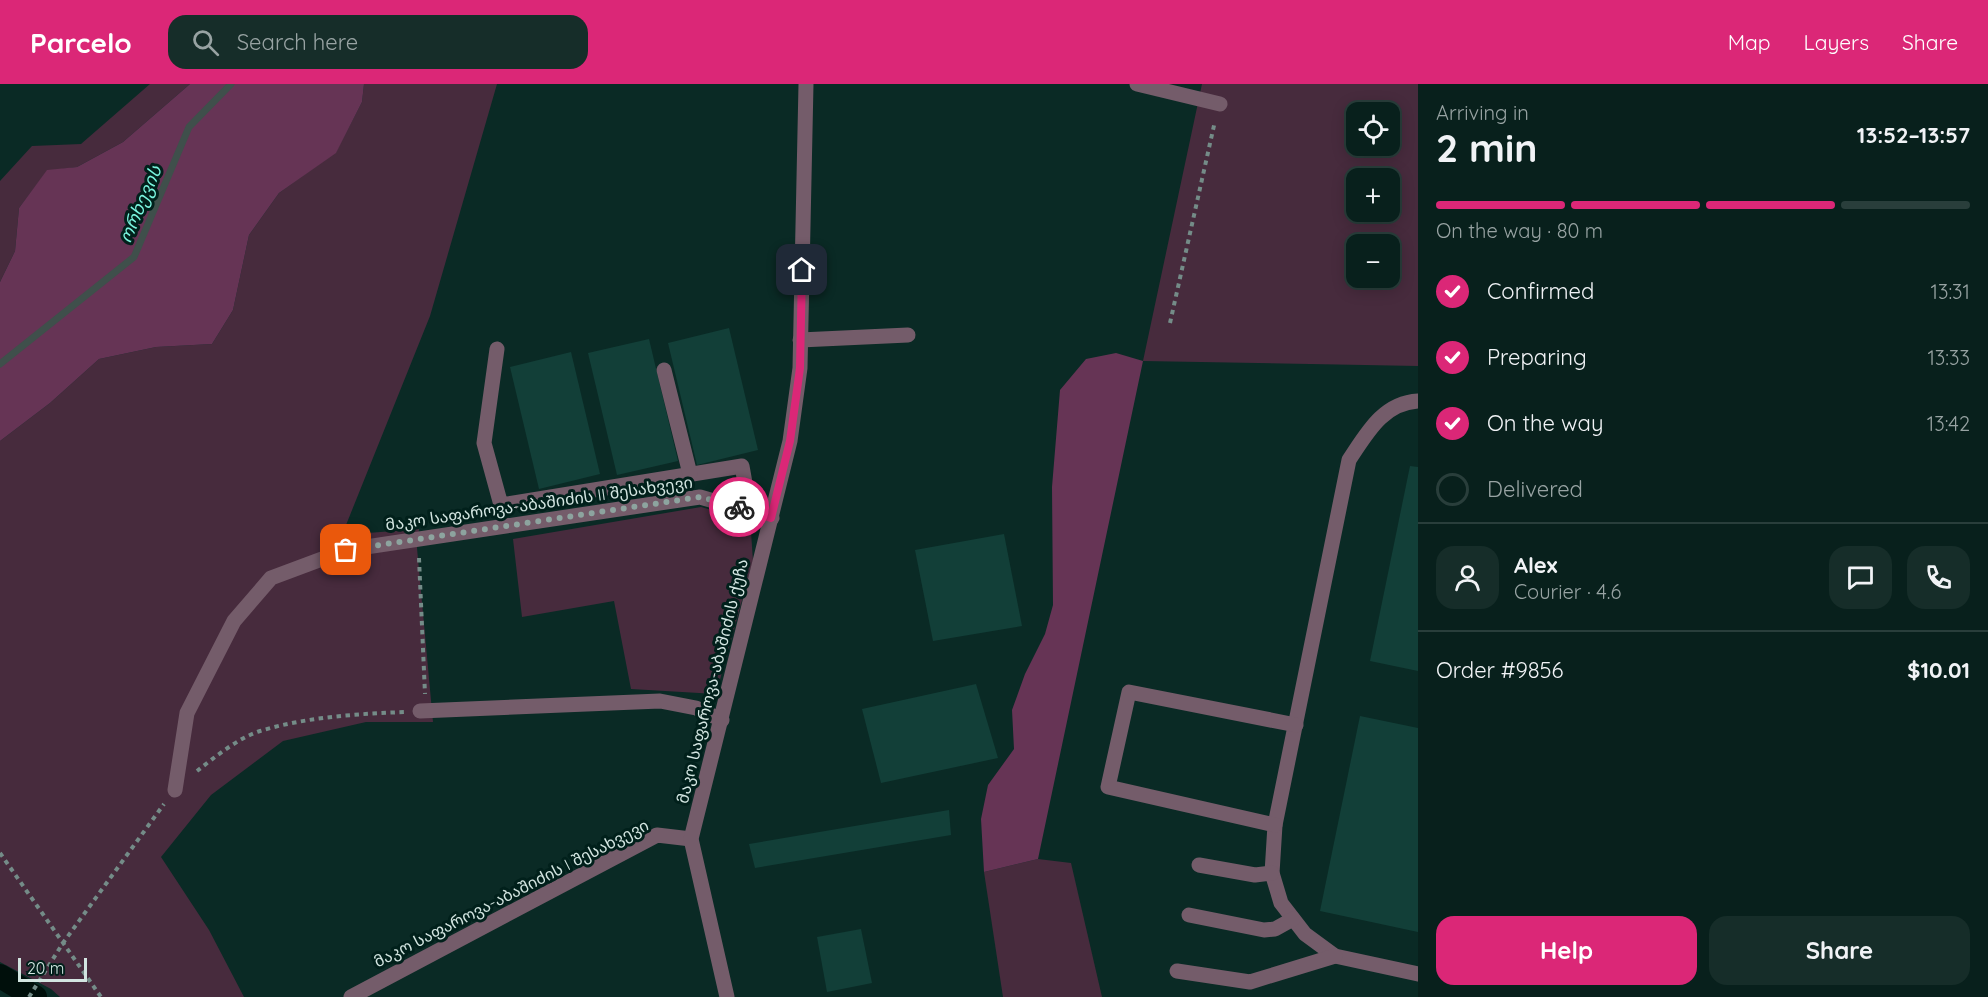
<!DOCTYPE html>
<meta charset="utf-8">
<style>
body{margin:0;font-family:Quicksand,"Noto Sans Georgian",sans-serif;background:#162d29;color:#f1f3f6;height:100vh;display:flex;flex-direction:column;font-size:22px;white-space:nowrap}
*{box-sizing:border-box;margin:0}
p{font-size:20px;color:#98a3a3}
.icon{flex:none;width:33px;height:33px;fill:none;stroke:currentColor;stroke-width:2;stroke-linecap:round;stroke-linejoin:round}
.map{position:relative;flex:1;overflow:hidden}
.side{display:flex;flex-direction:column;background:#08201c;width:570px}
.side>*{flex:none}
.tools{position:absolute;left:1346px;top:18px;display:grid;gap:12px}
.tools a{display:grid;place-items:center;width:54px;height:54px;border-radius:12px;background:#08201c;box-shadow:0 3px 15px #0003,0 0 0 2px #293e3b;font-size:30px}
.scale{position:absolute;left:18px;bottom:15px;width:69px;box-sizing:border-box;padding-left:6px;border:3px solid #d3e5e1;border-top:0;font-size:16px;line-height:21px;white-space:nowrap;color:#d3e5e1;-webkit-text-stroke:4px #01201b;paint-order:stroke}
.pin{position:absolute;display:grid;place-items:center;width:51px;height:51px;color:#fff;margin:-26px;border-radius:12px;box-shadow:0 3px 9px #0006}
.courier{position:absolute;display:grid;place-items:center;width:60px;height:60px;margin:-30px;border:4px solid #db2777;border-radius:50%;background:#fff;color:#222;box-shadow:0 2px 8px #0007}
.overview em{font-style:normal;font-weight:700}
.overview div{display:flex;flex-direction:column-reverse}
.overview{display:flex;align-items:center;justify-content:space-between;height:102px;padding:0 18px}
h1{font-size:39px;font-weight:700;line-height:45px}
.bar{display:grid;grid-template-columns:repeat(4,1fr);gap:9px 6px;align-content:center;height:72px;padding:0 18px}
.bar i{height:8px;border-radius:4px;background:#293e3b}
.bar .active{background:#db2777}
.bar p{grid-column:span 4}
.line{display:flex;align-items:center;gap:15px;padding:0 18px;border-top:2px solid #293e3b}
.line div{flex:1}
.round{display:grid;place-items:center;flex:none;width:63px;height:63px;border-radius:18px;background:#162d29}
ol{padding:0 18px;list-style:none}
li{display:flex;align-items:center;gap:18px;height:66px}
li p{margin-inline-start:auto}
li .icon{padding:6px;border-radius:50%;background:#db2777;color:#fff;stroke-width:4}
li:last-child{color:#98a3a3}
li i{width:33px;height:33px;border:3px solid #293e3b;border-radius:50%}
.button{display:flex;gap:12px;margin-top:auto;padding:12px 18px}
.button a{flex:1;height:69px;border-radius:18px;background:#db2777;color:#fff;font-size:24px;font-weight:700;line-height:69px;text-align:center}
.button a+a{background:#162d29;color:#f1f3f6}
header{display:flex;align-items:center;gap:36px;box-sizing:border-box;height:84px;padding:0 30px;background:#db2777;color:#fff}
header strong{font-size:28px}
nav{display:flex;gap:33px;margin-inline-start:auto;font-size:21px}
.search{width:420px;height:54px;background:#162d29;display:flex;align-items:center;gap:15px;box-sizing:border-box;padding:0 21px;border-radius:18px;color:#98a3a3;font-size:22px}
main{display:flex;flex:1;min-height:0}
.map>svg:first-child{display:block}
.green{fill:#472b3d;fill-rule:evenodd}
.forest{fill:#663455}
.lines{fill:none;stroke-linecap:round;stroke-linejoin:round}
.stream{stroke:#3f4f4b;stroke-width:7}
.canal{stroke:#000f0b;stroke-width:24}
.building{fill:#123f38}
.path{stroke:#748c88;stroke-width:4;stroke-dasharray:4.5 4.5;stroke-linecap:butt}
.minor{stroke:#745c6a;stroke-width:15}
.done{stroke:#8da49f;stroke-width:6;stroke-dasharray:0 10.8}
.route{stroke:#db2777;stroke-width:8}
.labels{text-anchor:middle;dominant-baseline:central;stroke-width:6;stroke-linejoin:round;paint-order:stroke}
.street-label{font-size:16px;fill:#d3e5e1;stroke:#01201b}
.water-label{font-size:18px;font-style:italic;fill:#7af4df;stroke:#01201b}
</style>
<header>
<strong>Parcelo</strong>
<div class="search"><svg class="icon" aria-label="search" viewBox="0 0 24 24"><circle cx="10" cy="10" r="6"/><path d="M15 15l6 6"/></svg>Search here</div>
<nav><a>Map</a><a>Layers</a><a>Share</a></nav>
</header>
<main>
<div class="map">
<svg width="1418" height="913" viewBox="0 0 1418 913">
<rect width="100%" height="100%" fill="#0a2a25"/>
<g class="green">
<polygon points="150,0 190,0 123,58 77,83 47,87 19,124 15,167 0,198 0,97 32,62 81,60"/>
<polygon points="364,0 497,0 430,232 342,451 419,445 417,464 433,638 366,638 283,657 211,711 161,773 209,846 244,913 60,913 51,905 0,878 0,357 50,319 99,275 156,263 212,260 233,226 249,151 279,109 336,68 362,18"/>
<path d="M 1202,0 L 1418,0 L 1418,282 L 1143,277 ZM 1356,28 L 1389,28 L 1389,62 L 1356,62 ZM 1356,94 L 1389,94 L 1389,128 L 1356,128 ZM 1356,160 L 1389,160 L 1389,194 L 1356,194 Z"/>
<polygon points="701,423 737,433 751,448 753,477 716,610 631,605 614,517 522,533 513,455"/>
<polygon points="1038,775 1071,779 1102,913 1003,913 984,788"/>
</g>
<g class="forest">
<polygon points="190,0 364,0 362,18 336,69 279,109 249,151 233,226 212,260 156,263 99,275 50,319 0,357 0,198 15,167 19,124 47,86 77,83 123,58"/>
<polygon points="1116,269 1143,277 1038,775 984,788 981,735 988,701 1014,665 1012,626 1025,590 1045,550 1053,521 1052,403 1060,306 1086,275"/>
</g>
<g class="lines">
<polyline class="stream" points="0,280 134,173 189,43 231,0"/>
<polyline class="canal" points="0,892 35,913"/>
</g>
<g class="building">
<polygon points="729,244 758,366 697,381 668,259"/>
<polygon points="649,255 678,377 617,391 588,269"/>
<polygon points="571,268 600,390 539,405 510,283"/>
<polygon points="1410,382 1418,383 1418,587 1370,577"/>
<polygon points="1004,450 1022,542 933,557 915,466"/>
<polygon points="976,600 998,674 881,699 862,625"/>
<polygon points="1360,632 1418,644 1418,848 1320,827"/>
<polygon points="949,726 951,751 755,784 749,760"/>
<polygon points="861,845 872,899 827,908 817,853"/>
</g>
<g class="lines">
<g class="path">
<polyline points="1170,239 1215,37"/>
<polyline points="419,474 425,610"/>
<path d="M 197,687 C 215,673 238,654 260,647 C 306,633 356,630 404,628"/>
<polyline points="0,769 101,913"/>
<polyline points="29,913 63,859 164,720"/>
</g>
<g class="minor">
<polyline points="1137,0 1220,20"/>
<polyline points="800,256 908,251"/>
<polyline points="497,265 484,359 501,421 742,382 750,427"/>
<polyline points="664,286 690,390"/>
<path d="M 1418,317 C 1383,319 1367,349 1349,376 L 1275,741 L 1272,789 L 1281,819 L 1305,850 L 1335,872 L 1418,890"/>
<polyline points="420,627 660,617 696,624 722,636"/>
<polyline points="175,706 187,629 234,537 271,494 346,466 700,413 772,434"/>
<polyline points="1275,741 1108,703 1129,608 1296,641"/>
<polyline points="1199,781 1255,791 1272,789"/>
<polyline points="1189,831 1264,846 1275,845 1293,835"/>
<polyline points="1177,887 1250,898 1335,872"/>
<polyline points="351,913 657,751 691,755"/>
<polyline points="727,913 691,755 790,357 800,284 806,0"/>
</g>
</g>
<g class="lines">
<polyline class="done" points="346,466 700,413 739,423"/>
<polyline class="route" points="739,423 771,434 790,357 800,284 802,186"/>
</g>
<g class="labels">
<g class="street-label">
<text transform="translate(539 419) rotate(-8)">მაკო საფაროვა-აბაშიძის II შესახვევი</text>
<text transform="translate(712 597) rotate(-76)">მაკო საფაროვა-აბაშიძის ქუჩა</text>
<text transform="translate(511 809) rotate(-27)">მაკო საფაროვა-აბაშიძის I შესახვევი</text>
</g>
<g class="water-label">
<text transform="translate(140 120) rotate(-67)">ორხევის</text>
</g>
</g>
</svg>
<div class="tools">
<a><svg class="icon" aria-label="locate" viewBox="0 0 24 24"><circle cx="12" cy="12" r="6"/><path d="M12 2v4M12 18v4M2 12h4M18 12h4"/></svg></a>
<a>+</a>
<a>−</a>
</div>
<div class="scale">20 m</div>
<div class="pin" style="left:346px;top:466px;background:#ea580c"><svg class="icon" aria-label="bag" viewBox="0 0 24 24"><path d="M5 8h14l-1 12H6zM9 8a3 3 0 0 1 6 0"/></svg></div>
<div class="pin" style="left:802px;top:186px;background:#1f2937"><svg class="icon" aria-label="home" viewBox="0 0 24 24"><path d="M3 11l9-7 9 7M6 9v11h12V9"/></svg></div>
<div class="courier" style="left:739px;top:423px"><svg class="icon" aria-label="bike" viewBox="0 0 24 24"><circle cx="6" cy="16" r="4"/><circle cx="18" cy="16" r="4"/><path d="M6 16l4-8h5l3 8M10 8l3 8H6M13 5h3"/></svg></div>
</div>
<section class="side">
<div class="overview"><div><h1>2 min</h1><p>Arriving in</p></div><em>13:52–13:57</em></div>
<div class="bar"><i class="active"></i><i class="active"></i><i class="active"></i><i></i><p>On the way · 80 m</p></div>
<ol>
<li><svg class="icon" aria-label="check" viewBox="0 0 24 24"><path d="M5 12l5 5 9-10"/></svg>Confirmed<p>13:31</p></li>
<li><svg class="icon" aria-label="check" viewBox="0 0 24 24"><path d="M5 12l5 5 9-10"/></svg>Preparing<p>13:33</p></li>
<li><svg class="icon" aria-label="check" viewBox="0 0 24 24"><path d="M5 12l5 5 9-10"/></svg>On the way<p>13:42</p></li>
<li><i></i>Delivered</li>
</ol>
<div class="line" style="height:108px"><a class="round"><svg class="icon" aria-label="person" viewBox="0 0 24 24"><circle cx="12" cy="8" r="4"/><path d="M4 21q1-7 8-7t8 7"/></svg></a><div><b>Alex</b><p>Courier · 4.6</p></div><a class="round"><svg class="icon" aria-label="chat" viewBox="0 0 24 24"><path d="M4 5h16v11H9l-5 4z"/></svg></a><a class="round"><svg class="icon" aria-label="phone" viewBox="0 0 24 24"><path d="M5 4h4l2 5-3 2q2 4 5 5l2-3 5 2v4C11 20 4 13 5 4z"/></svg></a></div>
<div class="line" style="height:78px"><div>Order #9856</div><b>$10.01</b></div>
<div class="button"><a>Help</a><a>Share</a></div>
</section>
</main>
